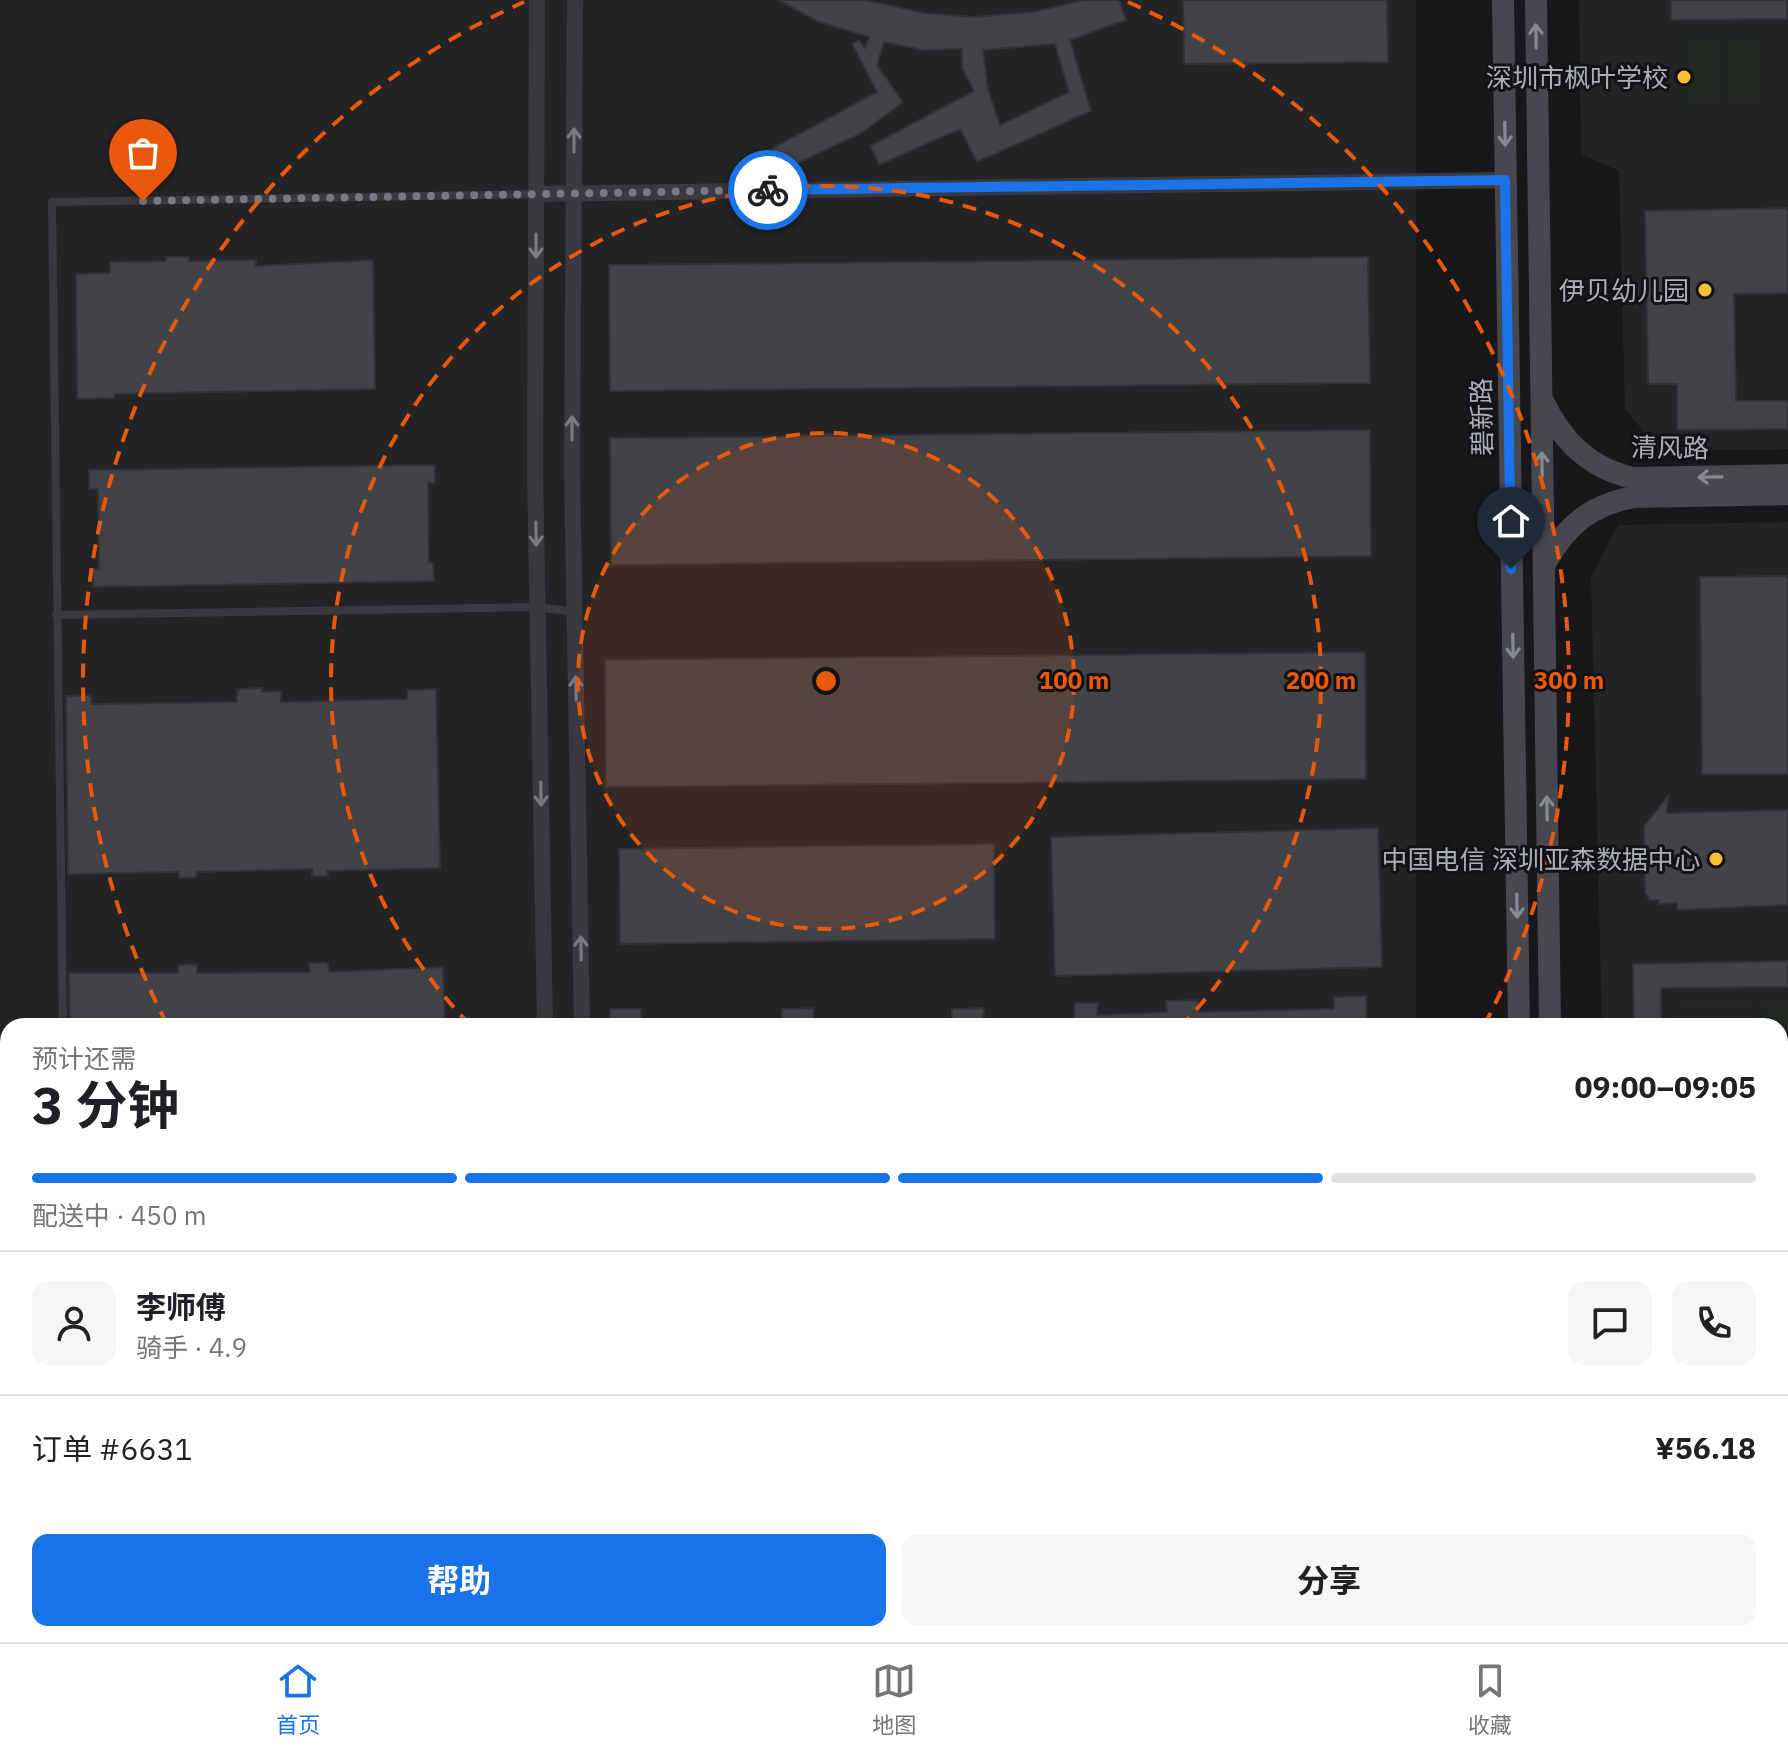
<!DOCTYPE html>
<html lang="zh">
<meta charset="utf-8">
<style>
body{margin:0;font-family:"IBM Plex Sans","Noto Sans SC",sans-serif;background:#f6f6f6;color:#202124;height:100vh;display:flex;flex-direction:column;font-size:30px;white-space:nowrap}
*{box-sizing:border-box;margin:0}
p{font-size:26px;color:#757577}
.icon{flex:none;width:44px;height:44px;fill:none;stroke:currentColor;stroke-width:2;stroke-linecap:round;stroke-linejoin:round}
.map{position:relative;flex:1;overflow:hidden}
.panel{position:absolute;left:0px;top:1018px;width:1788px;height:624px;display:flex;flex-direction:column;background:#fff;border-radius:24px 24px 0 0;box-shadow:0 2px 6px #0004}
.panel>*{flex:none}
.pin{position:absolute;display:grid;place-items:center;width:68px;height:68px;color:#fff;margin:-82px -34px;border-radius:50% 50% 50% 0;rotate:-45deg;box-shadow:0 0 8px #0007}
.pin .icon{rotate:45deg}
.courier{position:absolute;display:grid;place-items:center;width:80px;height:80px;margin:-40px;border:6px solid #1a73e8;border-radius:50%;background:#fff;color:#222;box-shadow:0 2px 10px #0007}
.summary em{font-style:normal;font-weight:700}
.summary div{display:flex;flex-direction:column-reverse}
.summary{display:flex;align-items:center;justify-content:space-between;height:136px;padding:0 32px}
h1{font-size:52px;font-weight:700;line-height:60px}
.bar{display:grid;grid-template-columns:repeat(4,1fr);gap:12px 8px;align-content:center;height:96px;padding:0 32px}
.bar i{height:10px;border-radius:6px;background:#e0e0e0}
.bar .selected{background:#1a73e8}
.bar p{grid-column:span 4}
.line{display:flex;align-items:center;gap:20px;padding:0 32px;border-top:2px solid #e0e0e0}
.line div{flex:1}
.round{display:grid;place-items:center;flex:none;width:84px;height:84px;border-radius:16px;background:#f6f6f6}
.cta{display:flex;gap:16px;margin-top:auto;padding:16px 32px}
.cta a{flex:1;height:92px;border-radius:16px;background:#1a73e8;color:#fff;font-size:32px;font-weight:700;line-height:92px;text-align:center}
.cta a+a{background:#f6f6f6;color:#202124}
.tabs{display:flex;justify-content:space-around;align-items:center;height:112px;border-top:2px solid #e0e0e0;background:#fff;font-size:22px;color:#757577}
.tabs a{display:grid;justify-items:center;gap:4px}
.tabs .selected{color:#1a73e8}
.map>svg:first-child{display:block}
.built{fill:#242427}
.green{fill:#202821}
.building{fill:#424347;stroke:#323236;stroke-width:2;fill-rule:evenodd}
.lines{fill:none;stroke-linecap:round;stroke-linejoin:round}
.lane{stroke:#39393f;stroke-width:8}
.street{stroke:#39393f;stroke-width:16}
.secondary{stroke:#47484f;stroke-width:22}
.oneway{stroke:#878a95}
.oneway2{stroke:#777983}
.done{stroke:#777a82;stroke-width:8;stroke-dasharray:0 14.4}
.route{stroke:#1a73e8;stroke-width:10}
.ring{fill:none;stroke:#e8590c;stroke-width:4;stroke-dasharray:14 10}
.poi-dot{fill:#f7c033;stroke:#131315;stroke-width:3}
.labels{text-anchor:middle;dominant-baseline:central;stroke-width:6;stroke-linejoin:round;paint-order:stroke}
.poi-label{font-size:26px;fill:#aaaeba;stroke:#131315;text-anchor:end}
.street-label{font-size:26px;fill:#aaaeba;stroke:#131315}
.centre{fill:#e8590c;stroke:#131315;stroke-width:4}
.ring-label{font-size:24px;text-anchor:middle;font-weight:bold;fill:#e8590c;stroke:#131315;stroke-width:6;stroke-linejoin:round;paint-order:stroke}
</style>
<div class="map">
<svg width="1788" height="1642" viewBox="0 0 1788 1642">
<rect width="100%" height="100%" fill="#18181a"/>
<g class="built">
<polygon points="0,0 1416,0 1416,1026 8,1026 8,1634 1415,1634 1415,1642 0,1642"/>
<polygon points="1579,0 1788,0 1788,449 1660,451 1625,409 1619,171 1581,154"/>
<polygon points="1788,522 1788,1149 1780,1149 1780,1026 1602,1026 1591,577 1618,525"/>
<polygon points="1780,1607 1788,1607 1788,1642 1615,1642 1615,1634 1780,1634"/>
</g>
<g class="green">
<polygon points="1762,35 1763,105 1726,106 1724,36"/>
<polygon points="1720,36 1722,106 1684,107 1682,37"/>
<polygon points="1757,1000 1788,1000 1788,1041 1780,1041 1780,1026 1757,1026"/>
<rect x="1674" y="1001" width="77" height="25"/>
<rect x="1780" y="1206" width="8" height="401"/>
<rect x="668" y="1634" width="182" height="8"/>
</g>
<g class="building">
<path d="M 778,0 L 866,0 L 924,13 L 974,17 L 1033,12 L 1084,0 L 1119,0 L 1126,20 L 1070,40 L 1091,111 L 977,162 L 960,129 L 879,165 L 870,146 L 974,91 L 962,68 L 962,49 L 922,50 L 884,42 L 877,65 L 903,102 L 862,133 L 787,168 L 771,149 L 877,92 L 852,44 L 859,40 L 865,48 L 869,37 L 819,22 ZM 1055,44 L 1069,92 L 1000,125 L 988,89 L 983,50 Z"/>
<polygon points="1183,0 1387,0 1388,62 1184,64"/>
<polygon points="1671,0 1787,0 1787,19 1671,20"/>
<polygon points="1788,208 1788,293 1734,294 1736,401 1788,401 1788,429 1677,430 1677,384 1648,384 1645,211"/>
<polygon points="166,257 189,257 189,261 256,260 256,266 373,260 375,389 114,394 114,398 77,399 76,274 110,273 110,262 166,261"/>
<polygon points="1368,257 1370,383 610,391 609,265"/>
<polygon points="1370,430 1371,556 611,565 610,438"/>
<polygon points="435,465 435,483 428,483 429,563 433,563 434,581 93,587 92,569 99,569 98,489 89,489 89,470"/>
<polygon points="1788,576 1788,774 1702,774 1700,577"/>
<polygon points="1365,652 1366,779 606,787 605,660"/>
<polygon points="262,688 262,692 281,691 281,702 407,699 407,690 436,689 440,868 327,871 328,876 312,876 312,869 196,872 196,877 179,878 179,872 68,874 66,696 91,695 92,704 237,702 237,689"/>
<polygon points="1668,796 1667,813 1788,810 1788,905 1677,910 1677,903 1659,904 1659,900 1650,900 1645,893 1644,826"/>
<polygon points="1378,828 1382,967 1055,976 1051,837"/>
<polygon points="994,844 995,939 620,944 619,849"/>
<polygon points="1788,961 1788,987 1661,988 1661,1026 1634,1026 1633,964"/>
<polygon points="309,963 328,963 329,972 443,967 445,1026 70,1026 69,973 178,973 178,965 197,964 197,973 310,972"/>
<polygon points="1366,996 1367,1026 1073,1026 1075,1003 1098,1003 1097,1015 1167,1012 1166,1001 1198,1000 1199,1012 1334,1009 1334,997"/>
<polygon points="814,1008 813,1026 782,1026 782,1009"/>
<polygon points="984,1008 983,1026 952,1026 952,1009"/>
<rect x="610" y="1009" width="31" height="17"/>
</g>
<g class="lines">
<g class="lane">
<polyline points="56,615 537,607 575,612"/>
<polyline points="63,1026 52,202 536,194"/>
<polyline points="73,1634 73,1642"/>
<polyline points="1189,1634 1212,1642 1227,1634"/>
</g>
<g class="street">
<polyline points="537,0 535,469 545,1026"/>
<polyline points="575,0 572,469 582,1026"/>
<polyline points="537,194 1505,180"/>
<polyline points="556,1634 556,1642"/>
<polyline points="593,1634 594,1642"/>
</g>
<g class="secondary">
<polyline points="1503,0 1519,1026"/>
<polyline points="1536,0 1550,1026"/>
<path d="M 1543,401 C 1562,441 1589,468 1633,478 L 1788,475"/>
<path d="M 1544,566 C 1565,526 1591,504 1635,497 L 1788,494"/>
<polyline points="1780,1179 1788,1178"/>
<polyline points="1525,1634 1525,1642"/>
<polyline points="1563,1634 1564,1642"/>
</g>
</g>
<defs><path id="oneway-shaft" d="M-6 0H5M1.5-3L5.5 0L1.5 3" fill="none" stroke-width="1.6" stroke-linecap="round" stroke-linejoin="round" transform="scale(2)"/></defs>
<g class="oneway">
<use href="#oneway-shaft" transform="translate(1536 36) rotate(-91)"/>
<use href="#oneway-shaft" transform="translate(1505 134) rotate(89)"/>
<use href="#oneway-shaft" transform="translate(1542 464) rotate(-91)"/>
<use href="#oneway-shaft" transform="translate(1710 477) rotate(179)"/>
<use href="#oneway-shaft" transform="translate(1513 646) rotate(89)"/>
<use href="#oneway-shaft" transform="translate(1547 808) rotate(-91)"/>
<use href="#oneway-shaft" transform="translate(1517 906) rotate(89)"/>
</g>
<g class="oneway2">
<use href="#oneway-shaft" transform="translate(574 140) rotate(-90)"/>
<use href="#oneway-shaft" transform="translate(536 246) rotate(90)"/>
<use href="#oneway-shaft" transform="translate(572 428) rotate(-90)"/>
<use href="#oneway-shaft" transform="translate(536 534) rotate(89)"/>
<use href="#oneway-shaft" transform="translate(576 688) rotate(-91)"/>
<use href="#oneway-shaft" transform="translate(541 794) rotate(89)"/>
<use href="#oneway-shaft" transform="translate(581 948) rotate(-91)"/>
</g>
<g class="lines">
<polyline class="done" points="143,201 768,190"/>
<polyline class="route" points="768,190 1505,180 1511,569"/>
</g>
<circle cx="826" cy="681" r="248" fill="#e8590c" fill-opacity=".12"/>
<g class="ring">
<circle cx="826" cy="681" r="248"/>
<path d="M470 1025A495 495 0 1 1 1182 1025"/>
<path d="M167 1024A743 743 0 0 1 524 2M1128 2A743 743 0 0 1 1485 1024"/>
</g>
<g class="poi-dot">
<circle cx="1684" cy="77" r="8"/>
<circle cx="1705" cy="290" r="8"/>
<circle cx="1716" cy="859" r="8"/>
</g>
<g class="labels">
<g class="poi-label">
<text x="1668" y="77">深圳市枫叶学校</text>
<text x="1689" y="290">伊贝幼儿园</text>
<text x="1700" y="859">中国电信 深圳亚森数据中心</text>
</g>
<g class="street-label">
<text transform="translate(1481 417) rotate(-91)">碧新路</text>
<text transform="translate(1670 447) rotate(1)">清风路</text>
</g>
</g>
<circle cx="826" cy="681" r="12" class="centre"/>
<g class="ring-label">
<text x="1074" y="689">100 m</text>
<text x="1321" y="689">200 m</text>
<text x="1569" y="689">300 m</text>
</g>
</svg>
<div class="pin" style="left:143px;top:201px;background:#ea580c"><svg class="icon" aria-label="bag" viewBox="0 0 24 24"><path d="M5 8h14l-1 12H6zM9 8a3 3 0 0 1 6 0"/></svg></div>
<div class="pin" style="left:1511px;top:569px;background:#1f2937"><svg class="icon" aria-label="home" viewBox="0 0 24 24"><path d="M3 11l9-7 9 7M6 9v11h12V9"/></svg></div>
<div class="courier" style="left:768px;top:190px"><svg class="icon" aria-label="bike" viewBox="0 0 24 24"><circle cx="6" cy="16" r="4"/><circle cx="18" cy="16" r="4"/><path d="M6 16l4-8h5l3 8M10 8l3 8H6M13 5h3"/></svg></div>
<section class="panel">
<div class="summary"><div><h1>3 分钟</h1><p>预计还需</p></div><em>09:00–09:05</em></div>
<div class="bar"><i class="selected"></i><i class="selected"></i><i class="selected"></i><i></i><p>配送中 · 450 m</p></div>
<div class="line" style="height:144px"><a class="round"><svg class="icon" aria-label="person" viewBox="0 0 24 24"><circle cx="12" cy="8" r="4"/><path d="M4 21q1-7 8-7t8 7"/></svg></a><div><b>李师傅</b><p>骑手 · 4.9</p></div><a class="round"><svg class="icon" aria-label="chat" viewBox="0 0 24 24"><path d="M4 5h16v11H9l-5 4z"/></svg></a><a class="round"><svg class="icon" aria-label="phone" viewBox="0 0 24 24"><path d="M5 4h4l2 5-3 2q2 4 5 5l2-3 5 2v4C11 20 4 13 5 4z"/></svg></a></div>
<div class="line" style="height:104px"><div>订单 #6631</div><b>¥56.18</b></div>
<div class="cta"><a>帮助</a><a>分享</a></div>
</section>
</div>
<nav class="tabs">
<a class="selected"><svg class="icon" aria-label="home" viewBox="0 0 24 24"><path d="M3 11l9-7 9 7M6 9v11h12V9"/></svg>首页</a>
<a><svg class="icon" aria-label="map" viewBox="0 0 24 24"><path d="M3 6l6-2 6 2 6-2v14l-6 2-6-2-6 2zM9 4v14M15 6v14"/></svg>地图</a>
<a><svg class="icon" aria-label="saved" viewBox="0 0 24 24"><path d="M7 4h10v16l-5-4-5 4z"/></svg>收藏</a>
</nav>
